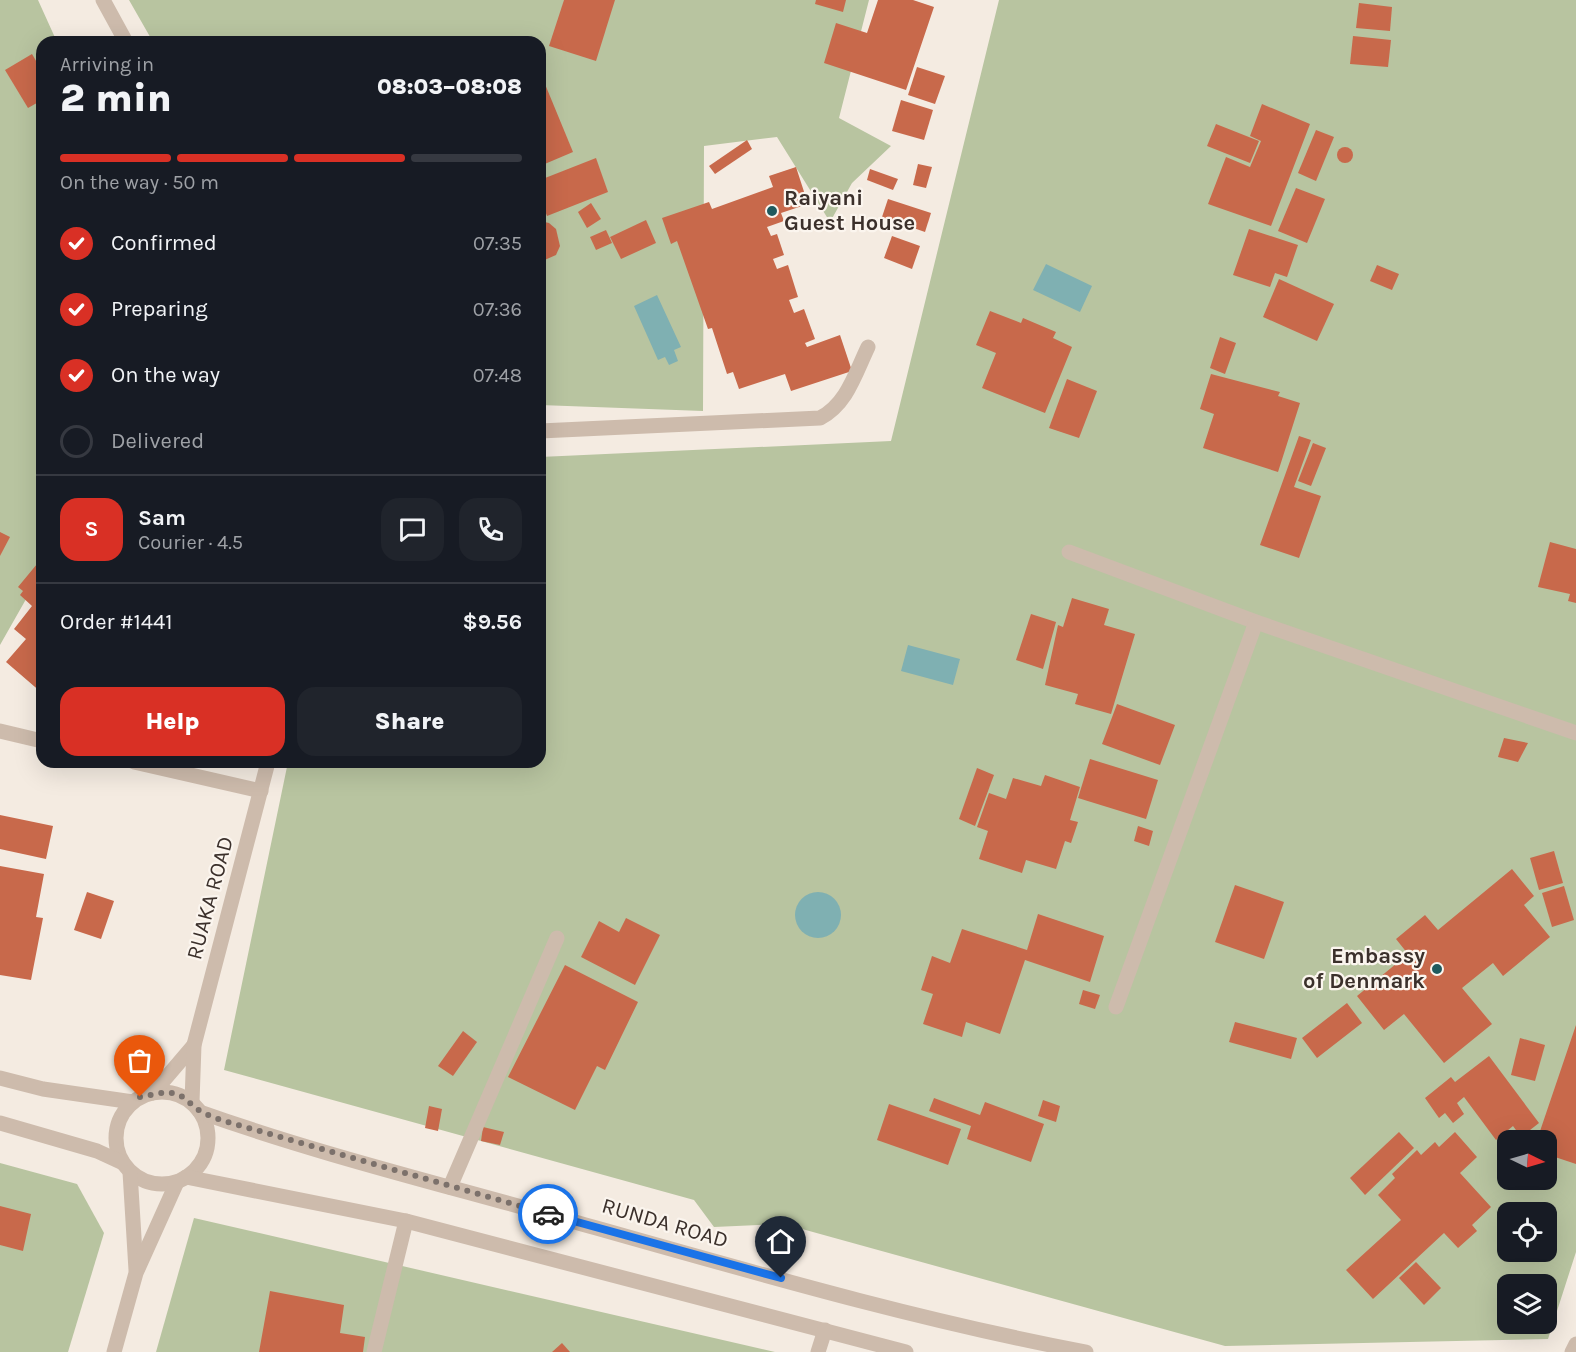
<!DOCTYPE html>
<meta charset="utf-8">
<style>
body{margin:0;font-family:Karla,sans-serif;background:#20242c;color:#f1f3f6;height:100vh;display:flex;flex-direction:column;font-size:22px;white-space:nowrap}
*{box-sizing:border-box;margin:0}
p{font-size:20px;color:#9ea1a6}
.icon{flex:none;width:33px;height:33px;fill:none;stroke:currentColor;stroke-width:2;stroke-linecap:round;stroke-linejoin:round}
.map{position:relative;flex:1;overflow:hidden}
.side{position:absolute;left:36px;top:36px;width:510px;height:732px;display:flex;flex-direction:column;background:#171b24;border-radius:18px;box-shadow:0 6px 24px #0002}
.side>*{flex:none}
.needle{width:39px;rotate:95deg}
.controls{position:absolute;left:1497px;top:1130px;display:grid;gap:12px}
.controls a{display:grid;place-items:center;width:60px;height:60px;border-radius:12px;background:#171b24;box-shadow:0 6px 24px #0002;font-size:30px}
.pin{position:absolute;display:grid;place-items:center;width:51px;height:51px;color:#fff;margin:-62px -26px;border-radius:50% 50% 50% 0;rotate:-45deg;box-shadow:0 0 6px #0007}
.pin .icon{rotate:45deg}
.courier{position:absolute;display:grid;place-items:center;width:60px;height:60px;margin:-30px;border:4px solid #1a73e8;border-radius:50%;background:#fff;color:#222;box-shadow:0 2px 8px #0007}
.overview em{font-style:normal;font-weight:800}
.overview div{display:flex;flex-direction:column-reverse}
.overview{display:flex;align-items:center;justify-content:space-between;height:102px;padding:0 24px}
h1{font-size:39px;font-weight:800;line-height:45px}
.bar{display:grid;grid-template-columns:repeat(4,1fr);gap:9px 6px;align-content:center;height:72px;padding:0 24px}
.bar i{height:8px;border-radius:4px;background:#363941}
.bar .on{background:#d93025}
.bar p{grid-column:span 4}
.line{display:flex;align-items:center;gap:15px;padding:0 24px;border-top:2px solid #363941}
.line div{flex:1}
.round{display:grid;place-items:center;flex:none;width:63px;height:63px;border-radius:18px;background:#20242c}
ol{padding:0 24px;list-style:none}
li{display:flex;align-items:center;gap:18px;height:66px}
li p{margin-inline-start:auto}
li .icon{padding:6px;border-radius:50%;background:#d93025;color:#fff;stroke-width:4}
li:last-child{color:#9ea1a6}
li i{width:33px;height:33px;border:3px solid #363941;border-radius:50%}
.cta{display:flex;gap:12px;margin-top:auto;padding:12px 24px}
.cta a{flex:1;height:69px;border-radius:18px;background:#d93025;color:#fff;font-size:24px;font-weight:800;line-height:69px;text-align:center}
.cta a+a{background:#20242c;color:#f1f3f6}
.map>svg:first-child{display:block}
.green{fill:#b8c4a0;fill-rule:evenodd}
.water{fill:#7fb0b2}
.building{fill:#c8694b}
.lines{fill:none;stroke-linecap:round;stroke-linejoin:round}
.minor{stroke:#cdbbac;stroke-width:15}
.done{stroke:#7c716b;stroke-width:6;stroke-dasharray:0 10.8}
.route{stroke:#1a73e8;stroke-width:8}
.poi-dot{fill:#1f5a5e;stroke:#fbf5ee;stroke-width:2}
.labels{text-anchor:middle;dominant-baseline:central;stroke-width:4.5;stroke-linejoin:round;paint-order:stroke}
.poi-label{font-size:22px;font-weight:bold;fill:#3b302b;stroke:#fbf5ee;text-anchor:start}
.street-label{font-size:22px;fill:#3b302b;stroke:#fbf5ee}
</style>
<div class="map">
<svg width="1576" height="1352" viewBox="0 0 1576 1352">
<rect width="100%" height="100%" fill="#f4ebe1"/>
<g class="green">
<polygon points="0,0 38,0 57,42 42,42 42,571 0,645"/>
<polygon points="129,0 869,0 839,118 891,146 852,183 830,222 777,137 704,146 703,411 540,405 540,42 153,42"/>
<path d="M 999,0 L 1576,0 L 1576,1252 L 1548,1339 L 1225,1346 L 784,1224 L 714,1227 L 694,1200 L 224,1070 L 288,762 L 540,762 L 540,457 L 891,441 ZM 1508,1140 L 1546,1140 L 1546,1179 L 1508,1179 ZM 1508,1212 L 1546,1212 L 1546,1251 L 1508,1251 ZM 1508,1284 L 1546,1284 L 1546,1323 L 1508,1323 Z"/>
<polygon points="0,1163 77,1184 104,1233 68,1352 0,1352"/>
<polygon points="194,1218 775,1352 156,1352"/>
</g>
<g class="water">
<polygon points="1046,264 1092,286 1080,312 1033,290"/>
<polygon points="657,295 681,347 674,350 678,361 669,365 665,357 658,360 634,306"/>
<polygon points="908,645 960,659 953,685 901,671"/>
<circle cx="818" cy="915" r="23"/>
</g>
<g class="building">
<polygon points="564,0 615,0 596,61 549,46"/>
<polygon points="816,0 846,0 843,12 815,4"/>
<polygon points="878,0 913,0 934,7 906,90 824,63 836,23 867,33"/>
<polygon points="1359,3 1392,7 1390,31 1356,28"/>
<polygon points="1353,36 1391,40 1388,67 1350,64"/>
<polygon points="32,54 42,71 42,100 28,108 5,70"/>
<polygon points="917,67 945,76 935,104 908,95"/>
<polygon points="540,72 573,152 540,166"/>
<polygon points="901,100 933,110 924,140 892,131"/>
<polygon points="1262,104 1310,124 1271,226 1208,204 1226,157 1250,167 1261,141 1250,136"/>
<polygon points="1216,124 1259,141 1250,163 1207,146"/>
<polygon points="1316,130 1334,137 1316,181 1298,173"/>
<polygon points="747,140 752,149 715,174 709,166"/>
<circle cx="1345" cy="155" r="8"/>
<polygon points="596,158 608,192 547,216 540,198 540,180"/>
<polygon points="918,164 932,167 926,188 913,185"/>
<polygon points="796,167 808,204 781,213 784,221 767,227 771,236 777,234 784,255 773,259 777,269 788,265 798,297 789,300 794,313 804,309 815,339 805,343 807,347 840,335 852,371 791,391 785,374 739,389 733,372 727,374 712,328 708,329 677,241 671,244 662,218 709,202 712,209 773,187 769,176"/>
<polygon points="870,169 898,179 893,190 867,180"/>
<polygon points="1296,188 1325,199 1307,243 1278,231"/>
<polygon points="888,199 931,213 925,232 882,217"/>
<polygon points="591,203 601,219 587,228 578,212"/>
<polygon points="646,220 656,243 621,259 610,237"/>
<polygon points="540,221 549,223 556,229 560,246 556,255 540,262"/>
<polygon points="1249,229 1298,245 1287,277 1275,273 1270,287 1233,275"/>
<polygon points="606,230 612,243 596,250 590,237"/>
<polygon points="892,236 920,246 912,269 884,258"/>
<polygon points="1377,265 1399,274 1392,290 1370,281"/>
<polygon points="1279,279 1334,304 1317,341 1263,317"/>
<polygon points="990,311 1021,323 1023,318 1056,332 1053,338 1072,347 1045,413 982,388 996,353 976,345"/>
<polygon points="1220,337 1236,343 1225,374 1210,368"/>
<polygon points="1211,374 1280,392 1278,396 1300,403 1278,472 1203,448 1214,414 1200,409"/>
<polygon points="1067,379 1097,391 1079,438 1049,428"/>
<polygon points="1299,436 1311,440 1294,487 1321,496 1299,558 1260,545"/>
<polygon points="1313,443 1326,448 1311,486 1298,481"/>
<polygon points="0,532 10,537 0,556"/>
<polygon points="1550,542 1576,549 1576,603 1568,601 1570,594 1538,587"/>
<polygon points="42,558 42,693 6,662 26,639 14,629 32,606 20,595 23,591 18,587"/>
<polygon points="1072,598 1109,609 1104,625 1135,634 1111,714 1075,704 1078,694 1045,685 1058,625 1063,627"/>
<polygon points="1031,614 1056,622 1043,669 1016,660"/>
<polygon points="1117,704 1175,725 1160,765 1102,744"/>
<polygon points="1504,738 1528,743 1518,762 1498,757"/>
<polygon points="1090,759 1158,780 1146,819 1078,798"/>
<polygon points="977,768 994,775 975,826 959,819"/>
<polygon points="1045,775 1080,787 1070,820 1078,822 1071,843 1065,841 1056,869 1026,860 1022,873 979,859 988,831 977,827 989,793 1006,799 1013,778 1041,786"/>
<polygon points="0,815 53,826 46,859 0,849"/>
<polygon points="1138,826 1153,831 1149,846 1134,841"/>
<polygon points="1554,851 1563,883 1539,890 1530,858"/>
<polygon points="0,866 44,874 36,917 43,918 31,980 0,975"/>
<polygon points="1512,869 1534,896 1524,905 1550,937 1503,976 1493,963 1462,988 1492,1024 1444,1063 1404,1014 1384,1030 1357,996 1408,954 1396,939 1425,915 1438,930"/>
<polygon points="1235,885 1284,902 1264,959 1215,942"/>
<polygon points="1564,886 1574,920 1552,927 1542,893"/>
<polygon points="87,892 114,901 101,939 74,930"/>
<polygon points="1038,914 1104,936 1090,982 1025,960 1000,1034 966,1022 962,1037 923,1024 933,994 921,990 932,956 950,963 962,929 1027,950"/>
<polygon points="626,918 660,935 635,985 581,957 599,921 619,932"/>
<polygon points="565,965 638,1002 605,1070 597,1066 575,1110 508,1077"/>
<polygon points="1083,990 1100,995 1095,1009 1079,1004"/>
<polygon points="1347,1003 1362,1023 1317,1058 1302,1038"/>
<polygon points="1235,1022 1297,1038 1291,1059 1229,1042"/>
<polygon points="1576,1025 1576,1164 1546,1154 1546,1140 1537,1140"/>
<polygon points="463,1031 477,1042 453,1076 438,1066"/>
<polygon points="1520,1038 1545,1045 1535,1081 1511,1075"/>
<polygon points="1489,1056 1539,1123 1521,1137 1513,1126 1496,1140 1464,1097 1457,1103 1464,1114 1453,1123 1445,1113 1439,1118 1425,1098 1451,1077 1455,1082"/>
<polygon points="934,1098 980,1115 985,1102 1044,1124 1031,1162 967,1139 971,1126 929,1111"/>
<polygon points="1043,1100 1060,1106 1056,1122 1038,1116"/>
<polygon points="889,1104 961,1129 948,1165 877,1140"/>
<polygon points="429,1106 442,1109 438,1131 425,1128"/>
<polygon points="483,1127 504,1132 500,1145 481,1141"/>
<polygon points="1399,1132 1414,1148 1365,1195 1350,1178"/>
<polygon points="1455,1132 1477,1157 1460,1173 1491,1207 1472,1225 1477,1231 1458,1248 1444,1233 1373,1299 1346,1270 1401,1220 1378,1195 1395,1178 1392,1174 1417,1150 1421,1155 1435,1142 1439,1147"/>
<polygon points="0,1206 31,1214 23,1251 0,1245"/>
<polygon points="1416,1262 1441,1288 1424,1305 1399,1278"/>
<polygon points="270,1291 344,1305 340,1333 365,1337 363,1352 259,1352"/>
<polygon points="562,1343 570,1352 552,1352"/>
</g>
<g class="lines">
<g class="minor">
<polyline points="103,0 126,42"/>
<path d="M 540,431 L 820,418 C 847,404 855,374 868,347"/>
<polyline points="1069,552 1256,622"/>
<polyline points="0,731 42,741"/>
<polyline points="134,762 261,791"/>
<polyline points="1116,1007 1256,622 1576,733"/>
<polyline points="0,1078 43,1089 133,1102"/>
<circle cx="162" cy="1138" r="46"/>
<polyline points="153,1093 194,1045"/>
<polyline points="192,1102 194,1045 268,762"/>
<path d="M 200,1112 C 321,1155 445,1185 568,1220 C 739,1268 911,1319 1086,1352"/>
<polyline points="0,1123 97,1151 123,1163"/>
<polyline points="130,1172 136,1270"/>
<polyline points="186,1177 406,1221 906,1352"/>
<polyline points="450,1187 557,938"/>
<polyline points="114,1352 136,1273 177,1182"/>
<polyline points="374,1352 406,1221"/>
<polyline points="818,1352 825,1330"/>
<polyline points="1572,1352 1576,1344"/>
</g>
</g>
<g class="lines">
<polyline class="done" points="140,1097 167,1092 180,1095 201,1112 221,1120 548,1214"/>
<polyline class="route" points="548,1214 781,1278"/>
</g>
<g class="poi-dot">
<circle cx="772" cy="211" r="6"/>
<circle cx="1437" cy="969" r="6"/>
</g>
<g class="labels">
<g class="poi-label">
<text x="784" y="198">Raiyani<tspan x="784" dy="25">Guest House</tspan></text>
<text x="1425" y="956" text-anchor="end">Embassy<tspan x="1425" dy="25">of Denmark</tspan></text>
</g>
<g class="street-label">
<text transform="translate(210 898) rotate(-75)">RUAKA ROAD</text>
<text transform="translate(665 1223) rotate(16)">RUNDA ROAD</text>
</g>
</g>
</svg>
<div class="controls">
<a><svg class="needle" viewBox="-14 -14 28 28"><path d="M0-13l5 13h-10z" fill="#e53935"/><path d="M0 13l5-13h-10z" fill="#9ea1a6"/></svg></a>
<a><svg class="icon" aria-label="locate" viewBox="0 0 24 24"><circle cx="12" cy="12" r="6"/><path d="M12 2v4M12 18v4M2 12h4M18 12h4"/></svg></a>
<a><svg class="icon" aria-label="layers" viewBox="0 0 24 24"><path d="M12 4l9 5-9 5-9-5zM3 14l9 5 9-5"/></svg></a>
</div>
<div class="pin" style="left:140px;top:1097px;background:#ea580c"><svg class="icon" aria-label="bag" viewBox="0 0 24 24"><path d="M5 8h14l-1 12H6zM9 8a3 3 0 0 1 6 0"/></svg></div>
<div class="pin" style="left:781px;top:1278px;background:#1f2937"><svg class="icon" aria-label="home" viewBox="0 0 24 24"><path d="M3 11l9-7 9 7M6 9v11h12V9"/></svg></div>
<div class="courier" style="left:548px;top:1214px"><svg class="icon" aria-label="car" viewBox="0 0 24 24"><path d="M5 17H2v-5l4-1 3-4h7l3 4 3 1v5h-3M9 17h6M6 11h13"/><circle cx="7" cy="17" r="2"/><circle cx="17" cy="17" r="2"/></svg></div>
<section class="side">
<div class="overview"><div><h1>2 min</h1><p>Arriving in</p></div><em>08:03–08:08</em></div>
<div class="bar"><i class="on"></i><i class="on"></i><i class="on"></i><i></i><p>On the way · 50 m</p></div>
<ol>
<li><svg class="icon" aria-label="check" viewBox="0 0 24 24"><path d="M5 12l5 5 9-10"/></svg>Confirmed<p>07:35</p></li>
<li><svg class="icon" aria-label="check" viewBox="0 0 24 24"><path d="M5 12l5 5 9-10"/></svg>Preparing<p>07:36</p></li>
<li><svg class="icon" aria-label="check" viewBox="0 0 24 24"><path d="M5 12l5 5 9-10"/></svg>On the way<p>07:48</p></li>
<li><i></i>Delivered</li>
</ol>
<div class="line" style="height:108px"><b class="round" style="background:#d93025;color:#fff">S</b><div><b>Sam</b><p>Courier · 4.5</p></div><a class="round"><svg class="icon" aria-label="chat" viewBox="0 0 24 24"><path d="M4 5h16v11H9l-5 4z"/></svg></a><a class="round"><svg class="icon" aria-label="phone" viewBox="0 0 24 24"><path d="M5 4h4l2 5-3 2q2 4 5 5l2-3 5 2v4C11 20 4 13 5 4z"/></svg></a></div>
<div class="line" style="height:78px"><div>Order #1441</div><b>$9.56</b></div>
<div class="cta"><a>Help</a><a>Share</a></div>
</section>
</div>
